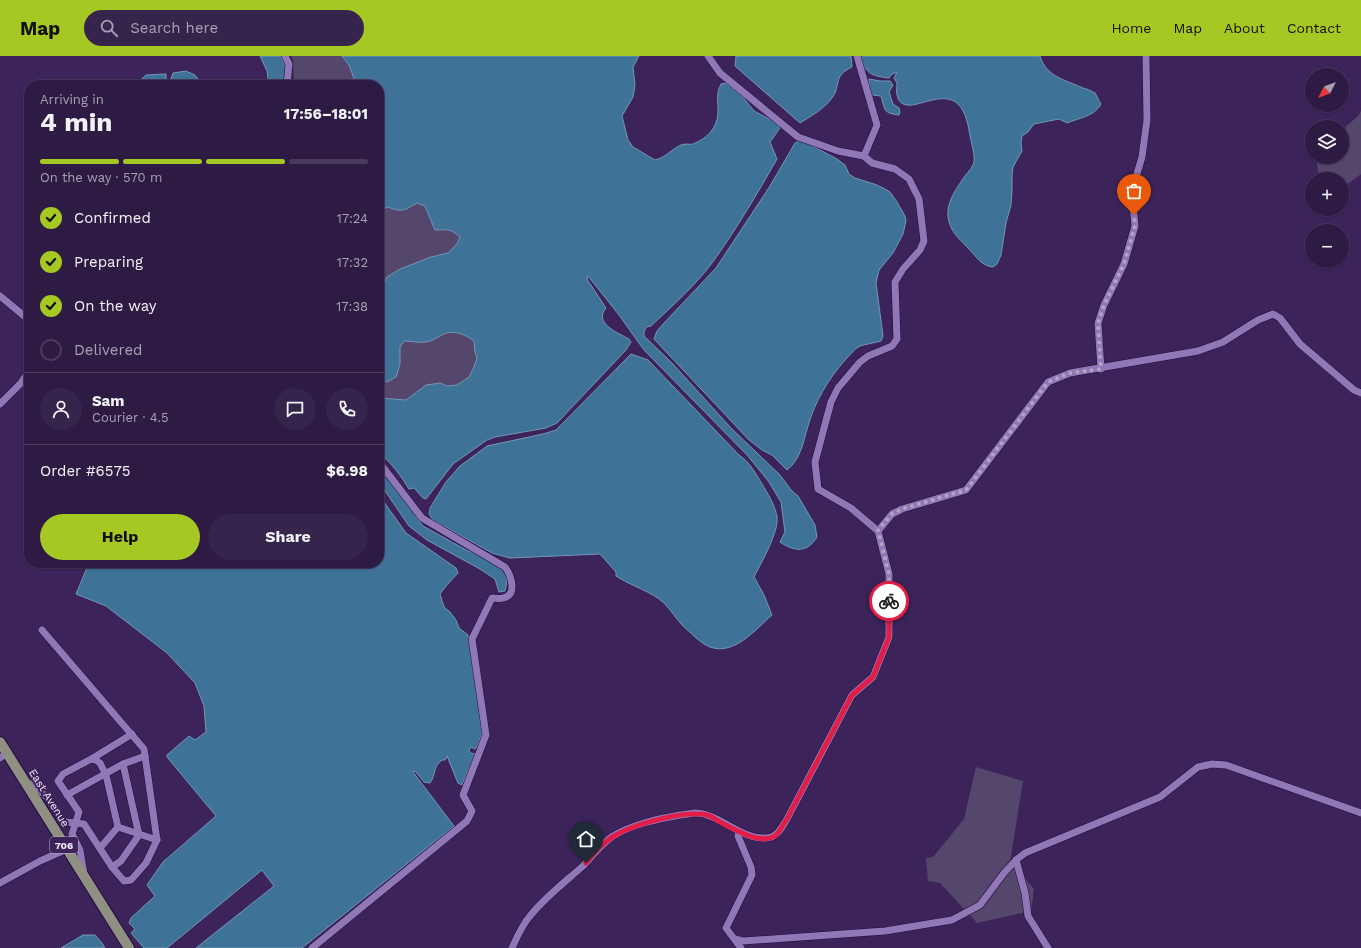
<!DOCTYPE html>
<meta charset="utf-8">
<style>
body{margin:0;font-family:"Work Sans",sans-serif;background:#35244b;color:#f1f3f6;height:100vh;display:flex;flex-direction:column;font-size:15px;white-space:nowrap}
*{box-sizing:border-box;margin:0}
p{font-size:13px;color:#a7a1b2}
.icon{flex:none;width:22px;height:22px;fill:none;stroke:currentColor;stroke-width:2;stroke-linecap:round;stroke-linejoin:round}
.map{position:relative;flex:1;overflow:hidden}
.side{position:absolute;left:24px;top:24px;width:360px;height:488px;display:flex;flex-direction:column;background:#2d1b44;border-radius:16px;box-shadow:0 1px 3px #0004,0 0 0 1px #48395d}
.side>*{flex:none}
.needle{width:26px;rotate:228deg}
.controls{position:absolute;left:1305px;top:12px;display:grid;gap:8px}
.controls a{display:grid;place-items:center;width:44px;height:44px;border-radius:50%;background:#2d1b44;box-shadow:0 1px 3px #0004,0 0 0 1px #48395d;font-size:20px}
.pin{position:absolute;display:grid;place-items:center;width:34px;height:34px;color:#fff;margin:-41px -17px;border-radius:50% 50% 50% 0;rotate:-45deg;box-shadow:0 0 4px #0007}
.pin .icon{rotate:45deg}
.courier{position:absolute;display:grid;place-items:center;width:40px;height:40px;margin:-20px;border:3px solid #e11d48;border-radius:50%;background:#fff;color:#222;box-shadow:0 1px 5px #0007}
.headline em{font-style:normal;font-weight:700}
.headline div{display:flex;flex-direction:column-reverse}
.headline{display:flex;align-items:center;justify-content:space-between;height:68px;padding:0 16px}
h1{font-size:26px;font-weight:700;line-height:30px}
.bar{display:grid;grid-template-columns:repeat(4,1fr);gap:6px 4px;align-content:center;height:48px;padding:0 16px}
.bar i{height:5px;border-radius:3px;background:#48395d}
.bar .selected{background:#a6c822}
.bar p{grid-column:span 4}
.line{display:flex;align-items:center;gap:10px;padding:0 16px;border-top:1px solid #48395d}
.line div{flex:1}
.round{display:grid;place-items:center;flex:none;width:42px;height:42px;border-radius:21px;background:#35244b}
ol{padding:0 16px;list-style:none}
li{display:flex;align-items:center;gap:12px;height:44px}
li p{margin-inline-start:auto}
li .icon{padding:4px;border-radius:50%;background:#a6c822;color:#111;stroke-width:4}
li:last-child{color:#a7a1b2}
li i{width:22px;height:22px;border:2px solid #48395d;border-radius:50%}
.cta{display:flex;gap:8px;margin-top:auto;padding:8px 16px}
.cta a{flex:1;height:46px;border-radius:24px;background:#a6c822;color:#111;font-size:16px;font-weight:700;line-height:46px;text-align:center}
.cta a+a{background:#35244b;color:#f1f3f6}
header{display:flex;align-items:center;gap:24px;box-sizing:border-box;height:56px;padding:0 20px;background:#a6c822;color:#111}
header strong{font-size:19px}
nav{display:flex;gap:22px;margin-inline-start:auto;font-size:14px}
.search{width:280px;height:36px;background:#35244b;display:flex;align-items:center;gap:10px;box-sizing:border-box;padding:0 14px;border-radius:22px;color:#a7a1b2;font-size:15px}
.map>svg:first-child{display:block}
.green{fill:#55466c}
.water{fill:#3e7297;stroke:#7497b5}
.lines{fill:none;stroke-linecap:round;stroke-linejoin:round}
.minor-casing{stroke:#23083e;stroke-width:8}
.primary-casing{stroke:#23083e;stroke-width:12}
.minor{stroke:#9078b6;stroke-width:7}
.primary{stroke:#8f9081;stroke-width:10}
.done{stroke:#b2a6c2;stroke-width:4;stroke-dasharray:0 7.2}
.route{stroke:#e11d48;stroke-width:5}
.labels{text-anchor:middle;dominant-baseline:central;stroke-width:4;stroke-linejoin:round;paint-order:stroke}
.shield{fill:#3c245a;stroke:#bbb0ca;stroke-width:1}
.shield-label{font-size:10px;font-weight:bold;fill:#f1ecfa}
.street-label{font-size:11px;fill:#f1ecfa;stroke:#3c245a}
</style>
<header>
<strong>Map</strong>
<div class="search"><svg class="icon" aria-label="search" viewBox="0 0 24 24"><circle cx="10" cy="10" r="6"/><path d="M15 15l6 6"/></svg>Search here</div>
<nav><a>Home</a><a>Map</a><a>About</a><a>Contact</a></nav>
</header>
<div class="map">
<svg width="1361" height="892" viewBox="0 0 1361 892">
<rect width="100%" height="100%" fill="#3c245a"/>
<g class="green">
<polygon points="291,0 342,0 349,9 355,25 353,29 294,29 293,4"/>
<polygon points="1361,55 1361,118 1342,132 1342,123 1319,123 1316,101 1342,101 1342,74 1358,60"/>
<path d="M 417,147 L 425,150 L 435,174 C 447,174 450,172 460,181 L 457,188 L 448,197 L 431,201 L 400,213 L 387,221 L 379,238 L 379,155 L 388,151 C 402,157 405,154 417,147 Z"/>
<path d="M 446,277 C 457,277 464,278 474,285 L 475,296 L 477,302 L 474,311 L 469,321 L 457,329 L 447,330 L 440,327 L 426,329 L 406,344 L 379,342 L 379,321 L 387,326 L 400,299 L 400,291 L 404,285 C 418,285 433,285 446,277 Z"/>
<polygon points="976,711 1023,725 1010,806 1034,833 1031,855 977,867 940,827 928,825 926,802 933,801 964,763"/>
</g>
<g class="water">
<polygon points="260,0 281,0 286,11 285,29 269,29 267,15"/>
<path d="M 342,0 L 639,0 L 633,11 L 635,29 L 633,41 L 622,60 L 628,84 L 633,91 L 655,104 C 667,101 671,93 681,89 C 685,87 690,89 693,88 C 708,82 718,71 718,55 C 718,44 716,38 721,28 L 726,27 L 742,40 L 754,55 L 775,66 L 780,72 L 770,86 L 777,103 C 757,138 736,174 712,207 C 695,230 672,250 651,270 L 646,271 L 644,276 L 644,280 L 672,307 L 731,372 L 780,419 L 791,434 L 798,440 L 815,469 L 817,481 C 807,497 795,496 780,486 L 785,476 L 781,446 L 769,426 L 747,399 L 644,294 L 619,259 L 588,220 L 587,223 L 606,252 C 593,267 618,277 629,283 L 631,286 L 626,294 L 557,367 L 546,372 L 495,381 L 487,384 L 453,408 L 426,443 L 423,442 L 414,432 L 409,433 C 401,420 391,406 379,397 L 379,342 L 406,344 L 426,329 L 440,327 L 447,330 L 457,329 L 469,321 L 474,311 L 477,302 L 475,296 L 474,285 C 466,279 456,275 447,277 C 440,279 434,285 426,286 C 419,287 411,285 404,285 L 400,291 L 400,308 L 396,321 L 387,326 L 379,321 L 379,238 L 387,221 L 400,213 L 431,201 L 448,197 L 457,188 L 460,181 C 450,172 447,174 435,174 L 425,150 L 417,147 C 405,154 402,157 388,151 L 379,155 L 379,29 L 353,29 L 355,25 L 349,9 Z"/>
<path d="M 736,0 L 851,0 L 852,11 C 832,21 842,28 832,42 C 824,53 811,60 800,67 L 735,10 Z"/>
<path d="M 860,0 L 1040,0 C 1046,21 1066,24 1083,32 C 1087,33 1092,35 1095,37 C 1097,40 1099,45 1101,48 C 1095,60 1079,62 1067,67 L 1059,63 L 1034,68 L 1028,76 L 1022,80 L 1021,87 L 1022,95 L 1013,111 L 1012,119 L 1012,135 L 1011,149 L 1006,167 L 1001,199 L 997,208 L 993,211 C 981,210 976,200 968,192 C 963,186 955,180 952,173 C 941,153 954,136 965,120 C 968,116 974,110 974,105 C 975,98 970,82 969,74 C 958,8 905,72 897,39 C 896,35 897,32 897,27 L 894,22 L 897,16 L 892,18 L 889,22 C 871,20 865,17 860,0 Z"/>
<polygon points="186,15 195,19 200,26 204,29 169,29 173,17"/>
<polygon points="164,18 166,18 166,29 135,29 146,19"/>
<path d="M 869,23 L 880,25 L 890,25 L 893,29 L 889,36 L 893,48 L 899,52 L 900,56 L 899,59 C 883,57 885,54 881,40 L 872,39 L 869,30 Z"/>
<path d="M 801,84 L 837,103 L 845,109 L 849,118 L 855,122 L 877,129 L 885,133 L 890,136 L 897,146 L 905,160 L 906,165 L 903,178 L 893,197 L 879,214 L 876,227 L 883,280 L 881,285 C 874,287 866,288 860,290 C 854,293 850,299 846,303 C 829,322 815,345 808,370 C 803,386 801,403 787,414 L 772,399 L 762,394 L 749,384 L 654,283 L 657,275 L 664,267 L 716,212 L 770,130 L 795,87 Z"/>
<path d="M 631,298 L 648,304 L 739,399 C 749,405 756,418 762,428 C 768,438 775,449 777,461 C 779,476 761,507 754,521 L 764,539 L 772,559 C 756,573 734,600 710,591 C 701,588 690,576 683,570 C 676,563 671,554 664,547 C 651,535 631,530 616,520 L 616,516 L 600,498 L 510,502 L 492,497 L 433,464 L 429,458 L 430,452 L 446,426 L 460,410 L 487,390 L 543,378 L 556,374 Z"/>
<polygon points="379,407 415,454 416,461 423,470 468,495 479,498 507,515 507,525 505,535 499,536 495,523 480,513 427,484 409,470 379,426"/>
<path d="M 379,439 L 406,477 L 456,512 L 458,517 L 446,530 L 440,538 L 444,551 L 450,556 L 456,564 L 459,572 L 468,579 L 479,650 L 482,678 L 477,691 L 475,693 L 471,691 L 469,694 L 470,697 L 475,698 L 462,729 L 458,727 L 447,700 L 445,704 L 442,704 C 432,712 437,717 430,727 L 424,726 L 415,715 L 413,716 L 454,770 L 302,892 L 196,892 L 274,830 L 262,814 L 167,892 L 144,892 L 131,877 L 135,873 L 129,867 L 131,862 L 155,840 L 147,829 L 163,806 L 216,760 L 167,701 L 167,699 L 189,680 L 195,684 L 206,676 L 204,650 L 195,627 L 167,597 L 106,550 L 76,538 L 89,507 L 379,507 Z"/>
<polygon points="83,879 95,879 102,887 105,892 61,892"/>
</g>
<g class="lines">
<defs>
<g id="minor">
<polyline points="285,0 289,8 287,29"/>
<polyline points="708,0 720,17 798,81 838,95 864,100"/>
<polyline points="857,0 877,69 864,100 872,107 895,113 909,123 919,143 924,185 920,194 903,213 895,226 897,283 892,290 868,300 860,306 838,332 831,346 815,406 818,433 851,452 878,475"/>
<polyline points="0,240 29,264"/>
<polyline points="1101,313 1098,267 1104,249 1124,208 1135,170 1133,149 1133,131 1142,101 1147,64 1146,0"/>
<polyline points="0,348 21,327 29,315"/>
<polyline points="42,574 144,693 145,700"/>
<polyline points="0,702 7,697"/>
<polyline points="93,702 132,678"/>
<polyline points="25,726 36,730 48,743 61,763 66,766 84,768 112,811 121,805 139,779 123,708 67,739"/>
<polyline points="118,771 157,784"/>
<polyline points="739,776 738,780 751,811 752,819 726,872 741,892"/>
<polyline points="1016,804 1025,837 1028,860 1048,892"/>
<polyline points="112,811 124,825 131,824 146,807 157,784 145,700 123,708"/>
<polyline points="84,818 80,794 72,778 79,756 58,725 63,718 93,702 100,707 106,719 118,771 100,792"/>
<polyline points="0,827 40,805 67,793"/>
<polyline points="735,883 743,885 885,875 952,864 980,849 1004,817 1016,804 1025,797 1160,741 1198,711 1212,708 1226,709 1361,757"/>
<path d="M 312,892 L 467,765 L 472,755 L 463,739 L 486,679 L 472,583 L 492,542 C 495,542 500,543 503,542 C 518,539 511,519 505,511 L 422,462 L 379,406"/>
<path d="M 512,892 C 517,881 522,869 530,860 C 545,841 565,826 583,810 C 594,799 600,789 613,780 C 633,768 658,763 680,759 C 685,759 690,757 695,757 C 719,757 739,783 766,782 C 777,782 782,771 787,763 L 852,639 L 873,621 L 889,581 L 889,518 L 878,475 L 892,458 L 902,453 L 966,434 L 1048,326 L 1070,317 L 1198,295 L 1223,286 L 1258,264 L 1273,258 L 1280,262 L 1300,288 L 1354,334 L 1361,337"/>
</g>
<polyline id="primary" points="0,686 129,892"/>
</defs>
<use href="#minor" class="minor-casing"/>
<use href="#primary" class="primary-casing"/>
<use href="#minor" class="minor"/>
<use href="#primary" class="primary"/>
</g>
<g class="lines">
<polyline class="done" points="889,545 889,518 878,474 892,458 902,453 966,434 1048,326 1070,317 1101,313 1098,267 1104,249 1124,208 1135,170 1134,159"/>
<path class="route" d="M 586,807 C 594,797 602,787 614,780 C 634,768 685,754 707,759 C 712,760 716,764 720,766 C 733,773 761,789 775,780 C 780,776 783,768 787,763 L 852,639 L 873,621 L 889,581 L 889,545"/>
</g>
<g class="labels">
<rect class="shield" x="50" y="781" width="28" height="16" rx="3"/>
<g class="shield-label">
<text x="64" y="789">706</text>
</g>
<g class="street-label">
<text transform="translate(49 742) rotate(58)">East Avenue</text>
</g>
</g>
</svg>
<div class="controls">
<a><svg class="needle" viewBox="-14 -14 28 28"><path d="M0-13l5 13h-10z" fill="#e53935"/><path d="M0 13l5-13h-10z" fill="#a7a1b2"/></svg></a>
<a><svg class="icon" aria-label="layers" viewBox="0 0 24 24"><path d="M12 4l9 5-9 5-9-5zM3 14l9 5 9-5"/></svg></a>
<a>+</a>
<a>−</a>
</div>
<div class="pin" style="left:1134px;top:159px;background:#ea580c"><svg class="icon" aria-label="bag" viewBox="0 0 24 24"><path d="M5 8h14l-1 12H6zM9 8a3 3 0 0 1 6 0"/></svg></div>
<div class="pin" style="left:586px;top:807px;background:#1f2937"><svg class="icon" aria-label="home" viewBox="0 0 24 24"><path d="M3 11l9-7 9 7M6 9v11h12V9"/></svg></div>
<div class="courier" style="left:889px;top:545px"><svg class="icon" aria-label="bike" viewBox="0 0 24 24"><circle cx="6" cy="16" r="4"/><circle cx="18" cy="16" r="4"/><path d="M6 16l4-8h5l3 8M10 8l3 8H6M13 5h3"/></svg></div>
<section class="side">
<div class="headline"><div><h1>4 min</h1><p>Arriving in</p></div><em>17:56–18:01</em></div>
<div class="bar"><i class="selected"></i><i class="selected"></i><i class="selected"></i><i></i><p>On the way · 570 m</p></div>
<ol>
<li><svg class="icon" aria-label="check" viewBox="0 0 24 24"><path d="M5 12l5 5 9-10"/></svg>Confirmed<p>17:24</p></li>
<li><svg class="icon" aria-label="check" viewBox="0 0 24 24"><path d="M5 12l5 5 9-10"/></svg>Preparing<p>17:32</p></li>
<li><svg class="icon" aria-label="check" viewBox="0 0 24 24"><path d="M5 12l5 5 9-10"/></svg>On the way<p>17:38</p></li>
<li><i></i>Delivered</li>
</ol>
<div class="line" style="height:72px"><a class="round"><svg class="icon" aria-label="person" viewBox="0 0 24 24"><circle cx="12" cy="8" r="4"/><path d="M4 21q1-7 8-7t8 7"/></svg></a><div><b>Sam</b><p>Courier · 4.5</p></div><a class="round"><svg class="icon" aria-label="chat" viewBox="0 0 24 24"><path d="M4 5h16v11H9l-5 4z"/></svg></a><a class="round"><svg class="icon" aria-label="phone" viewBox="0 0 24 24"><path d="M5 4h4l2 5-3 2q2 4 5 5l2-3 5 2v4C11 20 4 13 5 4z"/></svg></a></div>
<div class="line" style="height:52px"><div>Order #6575</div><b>$6.98</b></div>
<div class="cta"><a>Help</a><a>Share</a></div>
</section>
</div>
